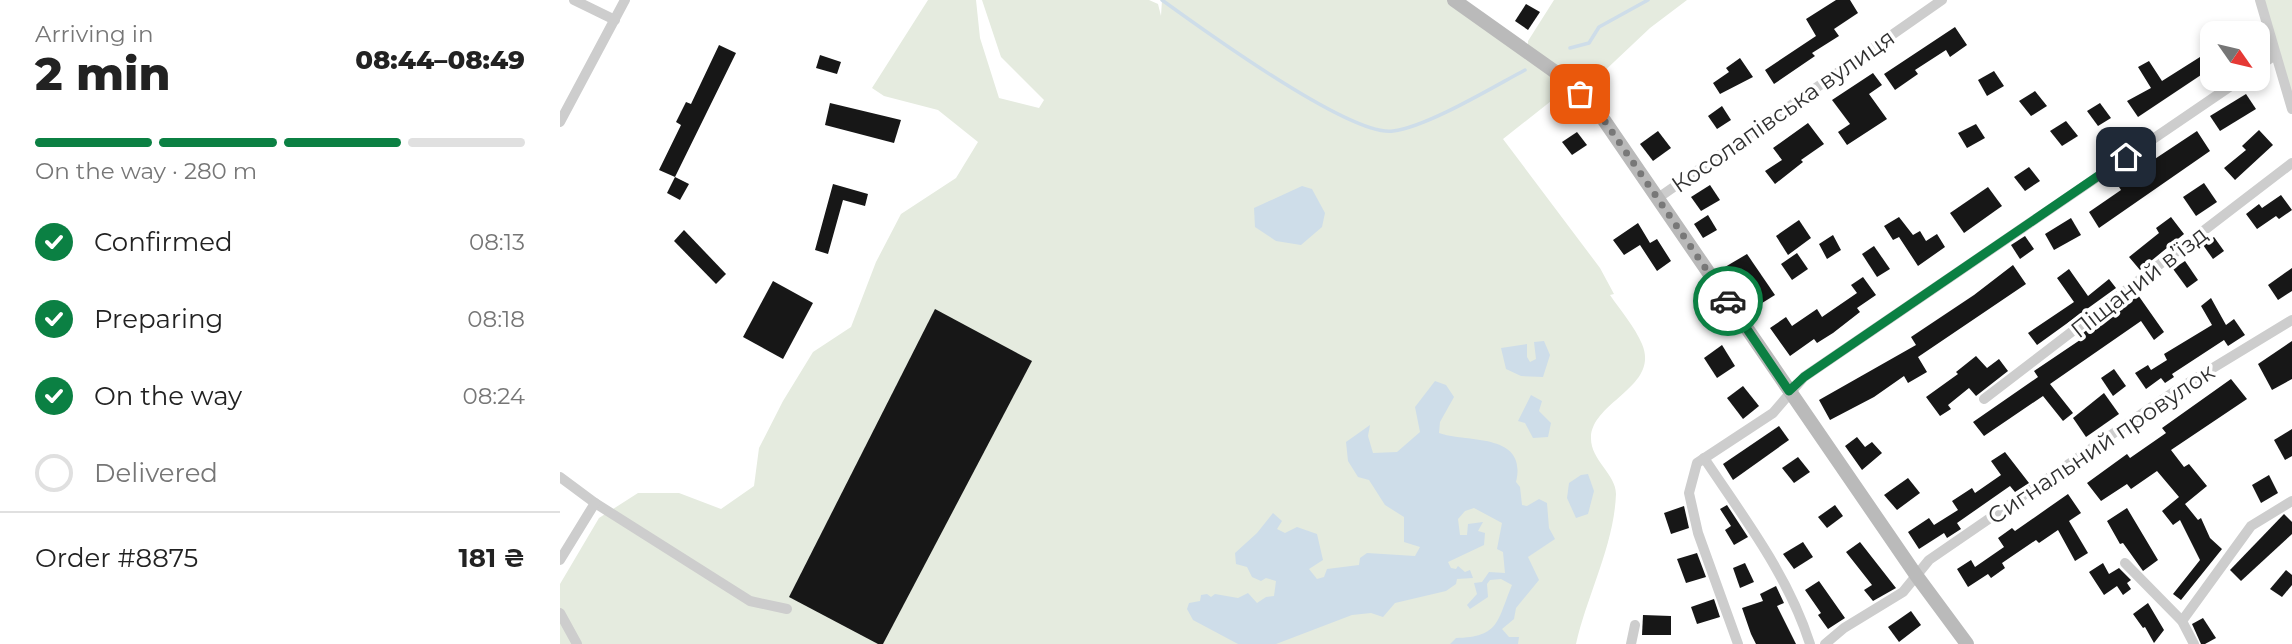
<!DOCTYPE html>
<meta charset="utf-8">
<style>
body{margin:0;font-family:Montserrat,sans-serif;background:#f6f6f6;color:#222;height:100vh;display:flex;flex-direction:column;font-size:26px;white-space:nowrap}
*{box-sizing:border-box;margin:0}
p{font-size:23px;color:#767676}
.icon{flex:none;width:38px;height:38px;fill:none;stroke:currentColor;stroke-width:2;stroke-linecap:round;stroke-linejoin:round}
.map{position:relative;flex:1;overflow:hidden}
.side{display:flex;flex-direction:column;background:#fff;width:560px}
.side>*{flex:none}
.needle{width:46px;rotate:124deg}
.buttons{position:absolute;left:1640px;top:21px;display:grid;gap:14px}
.buttons a{display:grid;place-items:center;width:70px;height:70px;border-radius:14px;background:#fff;box-shadow:0 4px 10px #0003;font-size:35px}
.pin{position:absolute;display:grid;place-items:center;width:60px;height:60px;color:#fff;margin:-30px;border-radius:14px;box-shadow:0 4px 10px #0006}
.courier{position:absolute;display:grid;place-items:center;width:70px;height:70px;margin:-35px;border:5px solid #0b8043;border-radius:50%;background:#fff;color:#222;box-shadow:0 2px 9px #0007}
.headline em{font-style:normal;font-weight:800}
.headline div{display:flex;flex-direction:column-reverse}
.headline{display:flex;align-items:center;justify-content:space-between;height:119px;padding:0 35px}
h1{font-size:46px;font-weight:800;line-height:52px}
.bar{display:grid;grid-template-columns:repeat(4,1fr);gap:10px 7px;align-content:center;height:84px;padding:0 35px}
.bar i{height:9px;border-radius:5px;background:#e0e0e0}
.bar .on{background:#0b8043}
.bar p{grid-column:span 4}
.line{display:flex;align-items:center;gap:18px;padding:0 35px;border-top:2px solid #e0e0e0}
.line div{flex:1}
ol{padding:0 35px;list-style:none}
li{display:flex;align-items:center;gap:21px;height:77px}
li p{margin-inline-start:auto}
li .icon{padding:7px;border-radius:50%;background:#0b8043;color:#fff;stroke-width:4}
li:last-child{color:#767676}
li i{width:38px;height:38px;border:4px solid #e0e0e0;border-radius:50%}
main{display:flex;flex:1;min-height:0}
.map>svg:first-child{display:block}
.green{fill:#e5ebdf}
.water{fill:#cedde9}
.lines{fill:none;stroke-linecap:round;stroke-linejoin:round}
.stream{stroke:#cedde9;stroke-width:3.5}
.building{fill:#171717}
.minor{stroke:#cdcdcd;stroke-width:10}
.secondary{stroke:#bababa;stroke-width:14}
.done{stroke:#787878;stroke-width:7;stroke-dasharray:0 12.6}
.route{stroke:#0b8043;stroke-width:9}
.labels{text-anchor:middle;dominant-baseline:central;stroke-width:7;stroke-linejoin:round;paint-order:stroke}
.street-label{font-size:23px;fill:#303030;stroke:#fff}
</style>
<main>
<section class="side">
<div class="headline"><div><h1>2 min</h1><p>Arriving in</p></div><em>08:44–08:49</em></div>
<div class="bar"><i class="on"></i><i class="on"></i><i class="on"></i><i></i><p>On the way · 280 m</p></div>
<ol>
<li><svg class="icon" aria-label="check" viewBox="0 0 24 24"><path d="M5 12l5 5 9-10"/></svg>Confirmed<p>08:13</p></li>
<li><svg class="icon" aria-label="check" viewBox="0 0 24 24"><path d="M5 12l5 5 9-10"/></svg>Preparing<p>08:18</p></li>
<li><svg class="icon" aria-label="check" viewBox="0 0 24 24"><path d="M5 12l5 5 9-10"/></svg>On the way<p>08:24</p></li>
<li><i></i>Delivered</li>
</ol>
<div class="line" style="height:91px"><div>Order #8875</div><b>181 ₴</b></div>
</section>
<div class="map">
<svg width="1732" height="644" viewBox="0 0 1732 644">
<rect width="100%" height="100%" fill="#fff"/>
<g class="green">
<path d="M 368,0 L 416,0 L 420,38 L 439,98 L 479,108 L 484,100 L 441,57 L 422,0 L 589,0 L 598,4 L 601,16 L 602,0 L 890,0 L 968,48 L 968,41 L 994,0 L 1127,0 L 1090,28 L 1020,94 L 1010,86 L 943,139 L 1040,268 L 1054,294 L 1050,295 C 1060,310 1075,327 1082,344 C 1100,387 1033,401 1031,437 C 1030,460 1056,474 1056,494 C 1054,546 1027,595 1016,644 L 0,644 L 0,584 L 39,518 L 78,493 L 119,493 L 161,509 L 194,486 L 199,448 L 223,401 L 253,352 L 291,327 L 316,262 L 341,214 L 396,178 L 418,142 L 378,110 L 324,96 L 312,88 Z"/>
<polygon points="1699,0 1732,0 1732,109"/>
</g>
<g class="water">
<polygon points="742,186 752,189 765,213 762,227 741,245 716,241 695,227 694,208"/>
<polygon points="984,341 990,355 983,377 961,376 946,369 941,348 967,344 967,357 970,362 976,359 974,342"/>
<path d="M 875,381 L 886,385 L 894,397 L 880,422 L 879,433 C 907,443 968,432 956,482 L 960,487 L 962,505 L 967,506 L 979,499 L 987,503 L 989,528 L 995,539 L 968,557 L 979,580 L 956,608 L 954,619 L 942,629 L 949,637 L 959,637 L 958,644 L 890,644 L 896,638 C 940,637 937,621 952,585 L 941,579 L 930,580 L 927,584 L 928,597 L 910,609 L 907,605 L 917,594 L 914,583 L 922,582 L 929,572 L 945,573 L 943,552 L 937,549 L 942,523 L 914,508 L 905,511 L 898,519 L 900,535 L 907,535 L 908,524 L 923,522 L 918,531 L 925,533 L 924,545 L 888,562 L 891,568 L 896,569 L 898,566 L 905,572 L 910,570 L 913,578 L 897,579 L 896,584 L 886,591 L 835,603 L 823,617 L 811,613 L 792,615 L 716,644 L 678,644 L 633,620 L 627,609 L 629,603 L 640,601 L 641,595 L 647,594 L 651,597 L 655,594 L 678,598 L 688,593 L 697,603 L 706,597 L 714,596 L 716,581 L 706,578 L 701,581 L 692,577 L 687,567 L 676,564 L 675,553 L 697,533 L 713,513 L 722,521 L 717,529 L 725,533 L 737,527 L 757,534 L 763,560 L 749,569 L 757,579 L 764,577 L 767,569 L 799,565 L 800,558 L 807,553 L 855,556 L 860,547 L 844,542 L 844,517 L 825,505 L 809,480 L 798,477 L 788,461 L 786,442 L 810,425 L 808,436 L 813,453 L 837,452 L 860,432 L 855,407 Z"/>
<polygon points="971,395 982,401 979,411 991,423 988,437 973,438 965,423 958,421"/>
<polygon points="1028,474 1034,491 1028,514 1016,518 1007,498 1009,483 1021,475"/>
</g>
<g class="lines">
<g class="stream">
<path d="M 602,0 C 642,29 791,137 833,131 C 867,127 933,87 965,70"/>
<polyline points="1010,48 1029,43 1039,27 1088,0"/>
</g>
</g>
<g class="building">
<polygon points="1276,0 1290,0 1298,13 1274,29 1279,36 1252,53 1255,56 1214,84 1205,70 1256,36 1246,19"/>
<polygon points="966,4 980,12 968,30 955,21"/>
<polygon points="1395,27 1407,45 1390,57 1386,50 1355,70 1358,74 1335,90 1324,74"/>
<polygon points="159,45 176,53 115,177 99,170 121,125 116,122 126,102 131,104"/>
<polygon points="260,55 281,62 277,74 256,68"/>
<polygon points="1640,57 1650,69 1578,117 1567,101 1591,88 1578,67 1589,61 1602,81"/>
<polygon points="1180,58 1193,77 1160,94 1153,83 1169,72 1166,68"/>
<polygon points="1434,71 1444,86 1427,96 1418,80"/>
<polygon points="1313,73 1322,85 1309,94 1327,119 1287,145 1278,132 1290,124 1272,100"/>
<polygon points="1475,91 1487,106 1471,116 1459,101"/>
<polygon points="1686,94 1696,109 1660,131 1650,116"/>
<polygon points="270,103 341,120 334,143 265,125"/>
<polygon points="1540,103 1551,118 1538,126 1527,111"/>
<polygon points="1162,106 1171,120 1157,129 1148,116"/>
<polygon points="1506,121 1518,136 1502,146 1490,131"/>
<polygon points="1248,123 1264,144 1241,160 1243,162 1215,184 1205,171 1222,160 1213,148"/>
<polygon points="1416,124 1425,138 1407,148 1398,133"/>
<polygon points="1699,130 1713,145 1675,180 1664,168 1686,150 1682,146"/>
<polygon points="1098,131 1111,148 1093,161 1080,144"/>
<polygon points="1637,131 1650,151 1539,228 1529,212 1561,190 1557,184"/>
<polygon points="1017,132 1027,145 1012,155 1002,142"/>
<polygon points="1469,167 1480,181 1465,191 1454,177"/>
<polygon points="115,177 129,184 120,200 107,193"/>
<polygon points="1644,183 1657,202 1636,216 1623,197"/>
<polygon points="273,184 308,194 305,206 283,200 268,254 255,250"/>
<polygon points="1150,185 1160,200 1141,211 1131,197"/>
<polygon points="1428,187 1442,206 1404,233 1390,213"/>
<polygon points="1721,195 1732,210 1719,219 1716,216 1697,229 1686,214 1699,204 1702,208"/>
<polygon points="1148,215 1157,230 1143,238 1134,224"/>
<polygon points="1339,217 1353,235 1360,231 1366,241 1377,234 1385,247 1358,266 1339,237 1333,240 1324,226"/>
<polygon points="1611,217 1624,234 1580,270 1569,257 1599,233 1596,228"/>
<polygon points="1511,218 1521,235 1494,250 1485,234"/>
<polygon points="1239,220 1251,238 1228,255 1216,236"/>
<polygon points="1078,223 1090,243 1097,239 1111,261 1097,271 1080,245 1064,255 1053,240"/>
<polygon points="124,230 166,274 156,284 114,241"/>
<polygon points="1273,235 1281,250 1267,259 1259,244"/>
<polygon points="1465,236 1474,249 1460,259 1451,245"/>
<polygon points="1654,237 1664,251 1653,259 1643,245"/>
<polygon points="1314,246 1330,269 1317,277 1302,254"/>
<polygon points="1237,253 1248,269 1232,280 1221,264"/>
<polygon points="1187,254 1215,295 1194,308 1165,267"/>
<polygon points="1625,261 1638,280 1627,288 1613,269"/>
<polygon points="1453,265 1466,284 1358,357 1367,372 1348,383 1344,376 1314,397 1270,420 1259,400 1356,345 1351,337 1414,295"/>
<polygon points="1732,268 1732,291 1718,300 1708,285"/>
<polygon points="1509,269 1528,296 1549,279 1556,288 1477,345 1468,333 1514,302 1497,278"/>
<polygon points="1303,277 1316,295 1297,308 1300,312 1273,333 1257,343 1254,339 1230,356 1210,328 1226,317 1232,326 1257,309 1262,317 1297,293 1291,285"/>
<polygon points="213,281 253,303 223,359 183,337"/>
<polygon points="1578,295 1604,332 1594,340 1581,321 1490,384 1513,413 1503,421 1483,396 1424,436 1413,422 1478,377 1474,371 1520,340 1518,337 1565,300 1568,304"/>
<polygon points="1651,298 1666,325 1674,319 1685,335 1668,346 1664,340 1612,374 1614,377 1605,383 1601,378 1586,389 1575,373 1588,365 1591,370 1607,360 1604,354 1652,325 1641,306"/>
<polygon points="375,309 472,361 323,644 318,644 229,597"/>
<polygon points="1732,341 1732,379 1712,390 1698,364"/>
<polygon points="1162,345 1175,366 1157,378 1144,358"/>
<polygon points="1416,356 1427,368 1439,359 1448,371 1416,396 1409,388 1388,405 1391,409 1380,416 1366,397 1398,374 1396,372"/>
<polygon points="1554,369 1566,386 1553,396 1541,378"/>
<polygon points="1671,379 1687,399 1611,450 1624,467 1629,464 1647,486 1625,504 1638,520 1641,518 1650,538 1662,549 1621,600 1613,594 1640,560 1620,520 1613,525 1602,511 1619,497 1597,471 1571,489 1567,484 1541,501 1527,483 1567,454 1570,458 1606,433 1602,428"/>
<polygon points="1183,386 1199,406 1183,419 1167,398"/>
<polygon points="1544,393 1559,414 1526,437 1513,418"/>
<polygon points="1219,426 1229,440 1173,480 1163,464"/>
<polygon points="1732,429 1732,456 1725,460 1714,440"/>
<polygon points="1297,437 1305,447 1312,442 1322,453 1302,470 1285,446"/>
<polygon points="1445,452 1469,483 1455,492 1450,486 1397,523 1401,529 1387,538 1384,533 1359,549 1348,532 1369,518 1374,525 1398,510 1392,501 1412,488 1415,493 1441,475 1431,461"/>
<polygon points="1238,457 1250,472 1234,483 1222,468"/>
<polygon points="1709,475 1718,493 1701,503 1692,485"/>
<polygon points="1348,478 1360,493 1337,510 1324,495"/>
<polygon points="1508,494 1521,513 1509,521 1528,553 1515,561 1498,530 1479,543 1476,540 1442,563 1445,568 1431,578 1428,574 1408,587 1397,569 1411,560 1415,567 1444,547 1438,538 1452,528 1455,531"/>
<polygon points="1167,505 1188,537 1174,545 1165,530 1171,526 1160,509"/>
<polygon points="1275,505 1283,516 1267,528 1258,517"/>
<polygon points="1124,506 1129,528 1111,534 1104,513"/>
<polygon points="1567,508 1598,560 1583,571 1563,543 1560,544 1547,521"/>
<polygon points="1724,514 1732,522 1732,534 1681,581 1670,570"/>
<polygon points="1243,542 1253,557 1234,569 1223,554"/>
<polygon points="1300,542 1336,588 1313,601 1304,590 1312,585 1286,552"/>
<polygon points="1137,553 1146,577 1126,583 1117,559"/>
<polygon points="1185,563 1194,582 1180,588 1173,568"/>
<polygon points="1543,563 1549,574 1559,568 1571,580 1567,583 1571,589 1563,595 1557,586 1544,595 1529,572"/>
<polygon points="1726,570 1732,575 1732,585 1722,597 1710,589"/>
<polygon points="1259,581 1285,618 1268,629 1258,615 1261,613 1245,590"/>
<polygon points="1216,586 1224,603 1217,606 1236,644 1196,644 1191,634 1182,608 1203,601 1200,594"/>
<polygon points="1154,599 1160,617 1137,624 1131,607"/>
<polygon points="1588,603 1604,630 1594,643 1585,627 1583,628 1573,614"/>
<polygon points="1351,611 1361,625 1339,642 1328,627"/>
<polygon points="1083,615 1111,616 1111,635 1082,635"/>
<polygon points="1643,618 1656,638 1645,644 1641,644 1632,624"/>
</g>
<g class="lines">
<g class="minor">
<polyline points="14,0 55,20"/>
<polyline points="1700,0 1732,109"/>
<polyline points="1698,67 1715,55"/>
<polyline points="0,122 65,0"/>
<polyline points="1098,198 1382,0"/>
<polyline points="1424,399 1732,163"/>
<path d="M 1144,458 C 1184,518 1228,575 1250,644"/>
<polyline points="0,477 35,503 190,601 227,609"/>
<polyline points="0,560 35,503"/>
<polyline points="1565,563 1622,621 1634,644"/>
<polyline points="0,613 17,644"/>
<polyline points="1622,621 1691,526 1732,501"/>
<polyline points="1071,644 1075,625"/>
<polyline points="1178,644 1138,533 1129,493 1137,463 1213,413 1244,377 1681,79"/>
<polyline points="1265,644 1284,628 1343,592 1369,560 1615,391 1732,320"/>
</g>
<polyline class="secondary" points="894,0 1001,76 1035,107 1356,575 1407,644"/>
</g>
<g class="lines">
<polyline class="done" points="1020,94 1035,107 1168,301"/>
<polyline class="route" points="1168,301 1229,391 1244,377 1566,157"/>
</g>
<g class="labels">
<g class="street-label">
<text transform="translate(1223 111) rotate(-35)">Косолапівська вулиця</text>
<text transform="translate(1579 282) rotate(-38)">Піщаний в’їзд</text>
<text transform="translate(1541 444) rotate(-34)">Сигнальний провулок</text>
</g>
</g>
</svg>
<div class="buttons">
<a><svg class="needle" viewBox="-14 -14 28 28"><path d="M0-13l5 13h-10z" fill="#e53935"/><path d="M0 13l5-13h-10z" fill="#767676"/></svg></a>
</div>
<div class="pin" style="left:1020px;top:94px;background:#ea580c"><svg class="icon" aria-label="bag" viewBox="0 0 24 24"><path d="M5 8h14l-1 12H6zM9 8a3 3 0 0 1 6 0"/></svg></div>
<div class="pin" style="left:1566px;top:157px;background:#1f2937"><svg class="icon" aria-label="home" viewBox="0 0 24 24"><path d="M3 11l9-7 9 7M6 9v11h12V9"/></svg></div>
<div class="courier" style="left:1168px;top:301px"><svg class="icon" aria-label="car" viewBox="0 0 24 24"><path d="M5 17H2v-5l4-1 3-4h7l3 4 3 1v5h-3M9 17h6M6 11h13"/><circle cx="7" cy="17" r="2"/><circle cx="17" cy="17" r="2"/></svg></div>
</div>
</main>
